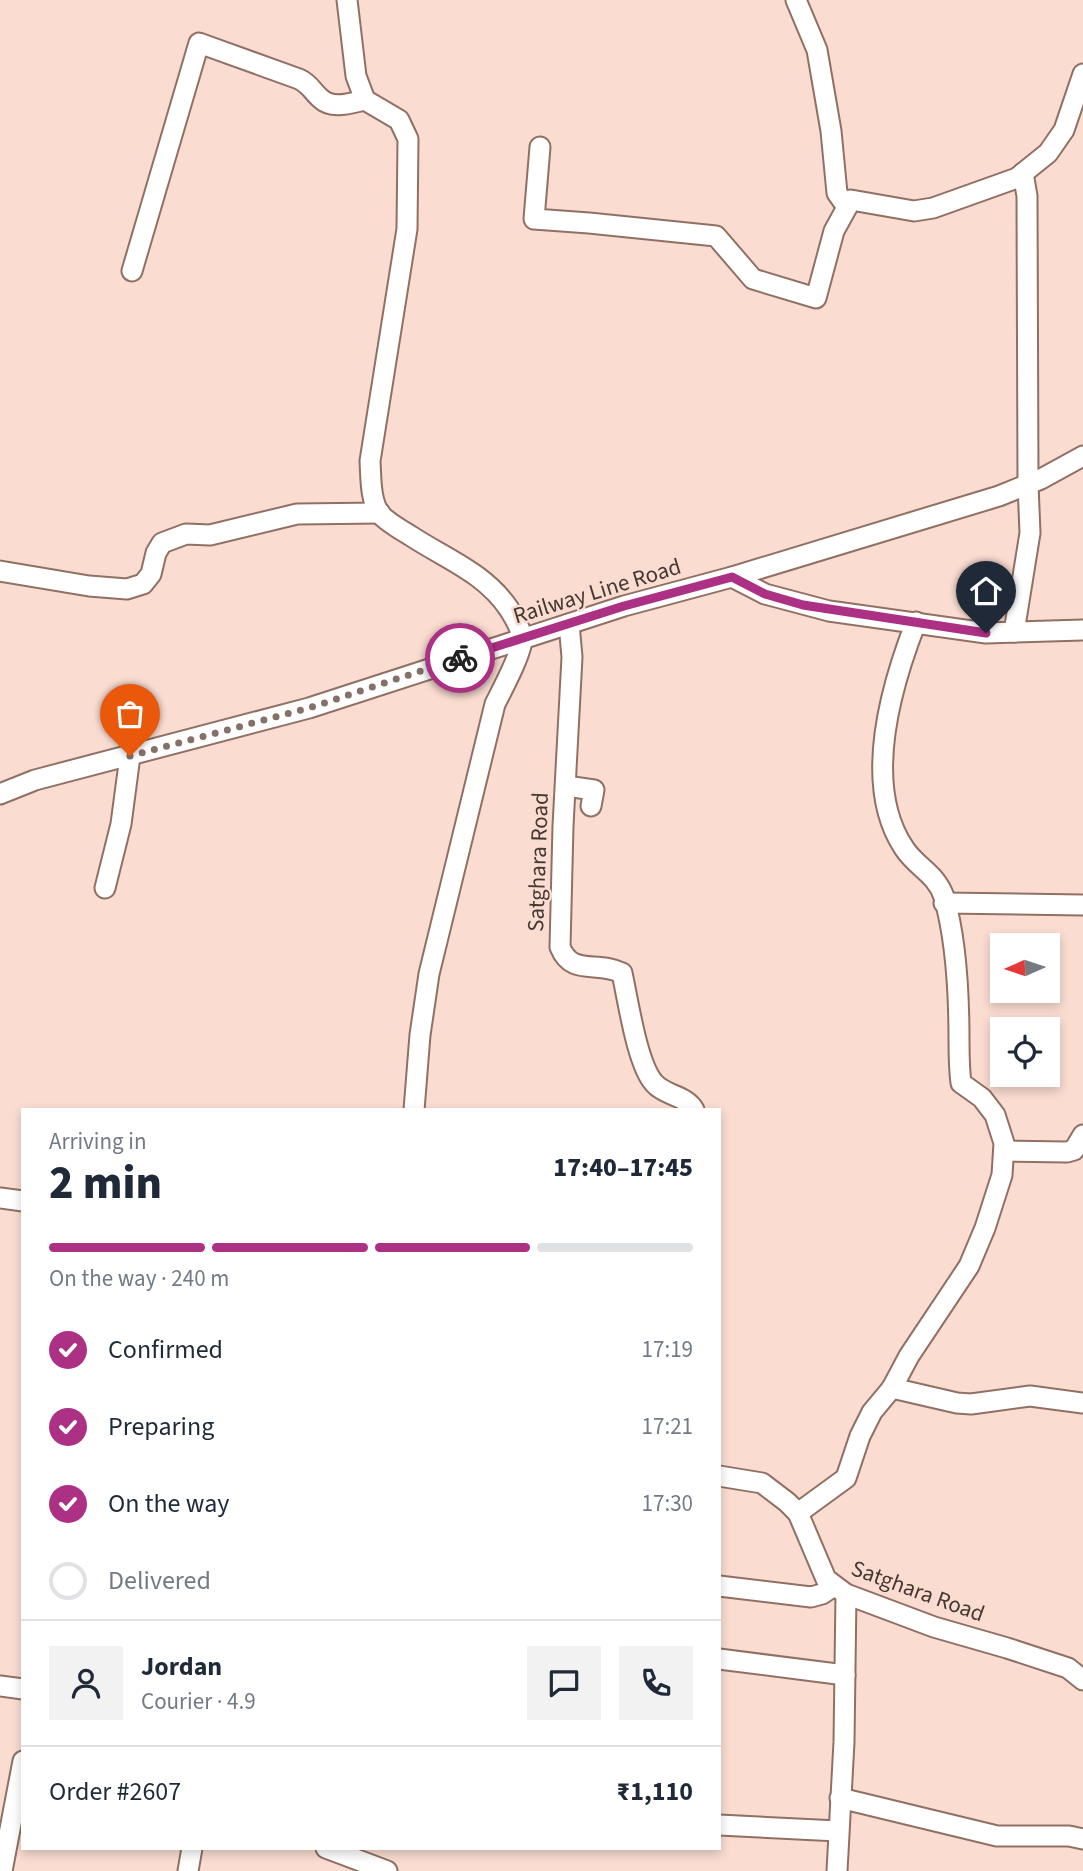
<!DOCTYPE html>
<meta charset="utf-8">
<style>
body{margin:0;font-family:"Source Sans 3",sans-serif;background:#f2f2f3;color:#1f2937;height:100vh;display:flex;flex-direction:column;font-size:26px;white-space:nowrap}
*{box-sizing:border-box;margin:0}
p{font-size:23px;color:#747a83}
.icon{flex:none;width:38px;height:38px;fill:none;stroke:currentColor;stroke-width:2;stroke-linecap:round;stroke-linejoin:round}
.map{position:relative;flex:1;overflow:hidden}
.sheet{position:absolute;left:21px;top:1108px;width:700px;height:742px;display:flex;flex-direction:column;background:#fff;border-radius:0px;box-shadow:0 4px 10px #0003}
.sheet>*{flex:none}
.needle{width:46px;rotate:267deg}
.buttons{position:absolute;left:990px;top:933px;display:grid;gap:14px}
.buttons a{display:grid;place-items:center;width:70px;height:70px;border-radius:0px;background:#fff;box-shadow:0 4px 10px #0003;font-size:35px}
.pin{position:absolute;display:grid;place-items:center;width:60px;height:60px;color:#fff;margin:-72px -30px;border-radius:50% 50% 50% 0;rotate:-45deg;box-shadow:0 0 7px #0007}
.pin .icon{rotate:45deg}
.courier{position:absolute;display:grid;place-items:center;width:70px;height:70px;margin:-35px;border:5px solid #ac3083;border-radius:50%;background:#fff;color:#222;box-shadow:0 2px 9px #0007}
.overview em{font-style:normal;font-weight:800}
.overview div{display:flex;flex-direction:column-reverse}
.overview{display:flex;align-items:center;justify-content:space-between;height:119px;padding:0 28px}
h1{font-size:46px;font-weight:800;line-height:52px}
.bar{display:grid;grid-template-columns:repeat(4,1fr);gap:10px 7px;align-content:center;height:84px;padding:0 28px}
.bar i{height:9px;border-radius:5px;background:#e0e1e3}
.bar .current{background:#ac3083}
.bar p{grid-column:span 4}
.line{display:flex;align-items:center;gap:18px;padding:0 28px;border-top:2px solid #e0e1e3}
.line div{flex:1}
.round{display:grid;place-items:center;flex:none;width:74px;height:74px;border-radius:0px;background:#f2f2f3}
ol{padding:0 28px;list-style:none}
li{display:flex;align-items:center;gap:21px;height:77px}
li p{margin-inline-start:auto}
li .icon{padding:7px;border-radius:50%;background:#ac3083;color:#fff;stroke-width:4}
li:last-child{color:#747a83}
li i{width:38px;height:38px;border:4px solid #e0e1e3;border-radius:50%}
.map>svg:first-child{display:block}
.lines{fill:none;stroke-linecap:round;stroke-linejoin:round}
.minor-casing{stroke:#917064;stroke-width:23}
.minor{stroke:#fff;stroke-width:19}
.done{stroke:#847169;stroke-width:7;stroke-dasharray:0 12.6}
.route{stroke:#ac3083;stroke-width:9}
.labels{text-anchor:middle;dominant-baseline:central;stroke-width:5;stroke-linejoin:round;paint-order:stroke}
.street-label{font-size:23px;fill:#453731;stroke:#fadcd1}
</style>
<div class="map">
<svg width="1083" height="1871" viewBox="0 0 1083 1871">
<rect width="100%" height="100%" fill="#fadcd1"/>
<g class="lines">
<defs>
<g id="minor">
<path d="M 347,0 L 356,76 L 365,100 L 399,120 L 408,139 L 407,229 L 370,461 C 371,476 370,501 380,514 C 387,522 401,530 411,536 C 446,559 485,573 509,609 C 514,617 522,630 522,639 C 522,653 502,690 495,704 L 429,974 L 420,1035 L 414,1110"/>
<polyline points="796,0 817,50 831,131 837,193 847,207"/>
<polyline points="540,147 534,219 589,223 716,236 753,279 816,298 834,231 851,200 914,211 933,208 1017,178 1048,153 1064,130 1083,74"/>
<path d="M 132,271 L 199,43 L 299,79 C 310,84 312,91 320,98 C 332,110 351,103 365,100"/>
<polyline points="0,571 89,586 127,589 143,584 151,574 156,553 162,543 186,534 210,535 297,514 380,513"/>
<polyline points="732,577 765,594 829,611 986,633 1083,630"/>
<path d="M 569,624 L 572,657 L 563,826 L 560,947 C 572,977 597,960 622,973 C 628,1000 637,1064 654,1083 C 665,1096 686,1095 694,1110"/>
<polyline points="1014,632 1030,533 1028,484 1027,196 1023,173"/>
<polyline points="566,786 594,790 591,806"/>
<polyline points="0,794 35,780 309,708 624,606 732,577 999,496 1041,479 1083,456"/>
<polyline points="105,888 121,824 130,756"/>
<polyline points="944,903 1083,905"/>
<polyline points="1004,1151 1067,1152 1074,1150 1083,1135"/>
<polyline points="0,1198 23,1201"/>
<polyline points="892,1388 957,1403 971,1404 1030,1396 1083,1403"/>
<polyline points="719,1476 762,1483 787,1502 798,1513 826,1579 846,1594 934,1627 1007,1648 1068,1668 1083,1680"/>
<path d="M 798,1513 L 846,1478 L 860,1436 L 872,1412 L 892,1388 L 909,1356 L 969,1266 L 985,1228 L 1002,1175 L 1004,1143 L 995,1115 L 982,1098 L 961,1083 C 959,1068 959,1055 959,1040 C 959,995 957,942 944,897 C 936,873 916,867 904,848 C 862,785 891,686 916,622"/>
<polyline points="719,1586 811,1597 822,1594 834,1586"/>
<polyline points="719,1659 845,1675"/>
<polyline points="0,1686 23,1689"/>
<polyline points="840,1798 997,1836 1069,1836 1083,1839"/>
<polyline points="719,1825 838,1831"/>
<polyline points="326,1848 387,1871"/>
<polyline points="2,1871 23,1761"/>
<polyline points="188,1871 192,1848"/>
<polyline points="837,1871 844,1742 846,1594"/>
</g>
</defs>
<use href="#minor" class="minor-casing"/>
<use href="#minor" class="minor"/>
</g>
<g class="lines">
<polyline class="done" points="130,756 309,708 460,658"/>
<polyline class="route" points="460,658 624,606 732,577 765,594 803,605 986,633"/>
</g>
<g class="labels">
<g class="street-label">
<text transform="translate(597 591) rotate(-17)">Railway Line Road</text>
<text transform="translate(538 862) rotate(-88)">Satghara Road</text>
<text transform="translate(918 1591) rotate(20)">Satghara Road</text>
</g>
</g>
</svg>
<div class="buttons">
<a><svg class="needle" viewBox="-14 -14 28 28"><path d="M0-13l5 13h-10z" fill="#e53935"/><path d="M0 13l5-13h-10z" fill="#747a83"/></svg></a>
<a><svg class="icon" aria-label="locate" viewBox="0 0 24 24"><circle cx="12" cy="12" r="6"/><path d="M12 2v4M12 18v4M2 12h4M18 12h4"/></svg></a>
</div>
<div class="pin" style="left:130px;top:756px;background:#ea580c"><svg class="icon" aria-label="bag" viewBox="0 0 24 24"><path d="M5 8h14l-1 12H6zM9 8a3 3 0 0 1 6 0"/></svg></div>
<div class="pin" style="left:986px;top:633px;background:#1f2937"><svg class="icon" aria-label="home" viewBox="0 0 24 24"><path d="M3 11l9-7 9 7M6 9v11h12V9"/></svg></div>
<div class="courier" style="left:460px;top:658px"><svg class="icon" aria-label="bike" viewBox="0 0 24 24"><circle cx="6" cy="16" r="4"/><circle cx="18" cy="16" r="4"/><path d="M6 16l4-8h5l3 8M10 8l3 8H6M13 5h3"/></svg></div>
<section class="sheet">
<div class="overview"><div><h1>2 min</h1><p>Arriving in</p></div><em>17:40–17:45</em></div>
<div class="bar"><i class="current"></i><i class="current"></i><i class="current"></i><i></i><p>On the way · 240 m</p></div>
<ol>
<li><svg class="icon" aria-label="check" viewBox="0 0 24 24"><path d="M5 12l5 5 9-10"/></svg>Confirmed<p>17:19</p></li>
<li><svg class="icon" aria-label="check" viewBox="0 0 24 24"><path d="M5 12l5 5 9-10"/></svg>Preparing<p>17:21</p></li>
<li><svg class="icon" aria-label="check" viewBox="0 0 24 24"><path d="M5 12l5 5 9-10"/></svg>On the way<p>17:30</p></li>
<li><i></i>Delivered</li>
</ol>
<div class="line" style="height:126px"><a class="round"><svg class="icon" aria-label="person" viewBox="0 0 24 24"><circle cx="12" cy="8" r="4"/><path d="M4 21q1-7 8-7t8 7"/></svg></a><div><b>Jordan</b><p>Courier · 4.9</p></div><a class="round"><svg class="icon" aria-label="chat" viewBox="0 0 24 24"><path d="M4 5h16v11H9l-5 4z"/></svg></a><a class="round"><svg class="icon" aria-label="phone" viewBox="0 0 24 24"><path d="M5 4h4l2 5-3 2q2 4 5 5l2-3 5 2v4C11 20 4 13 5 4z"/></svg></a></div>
<div class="line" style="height:91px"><div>Order #2607</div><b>₹1,110</b></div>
</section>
</div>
